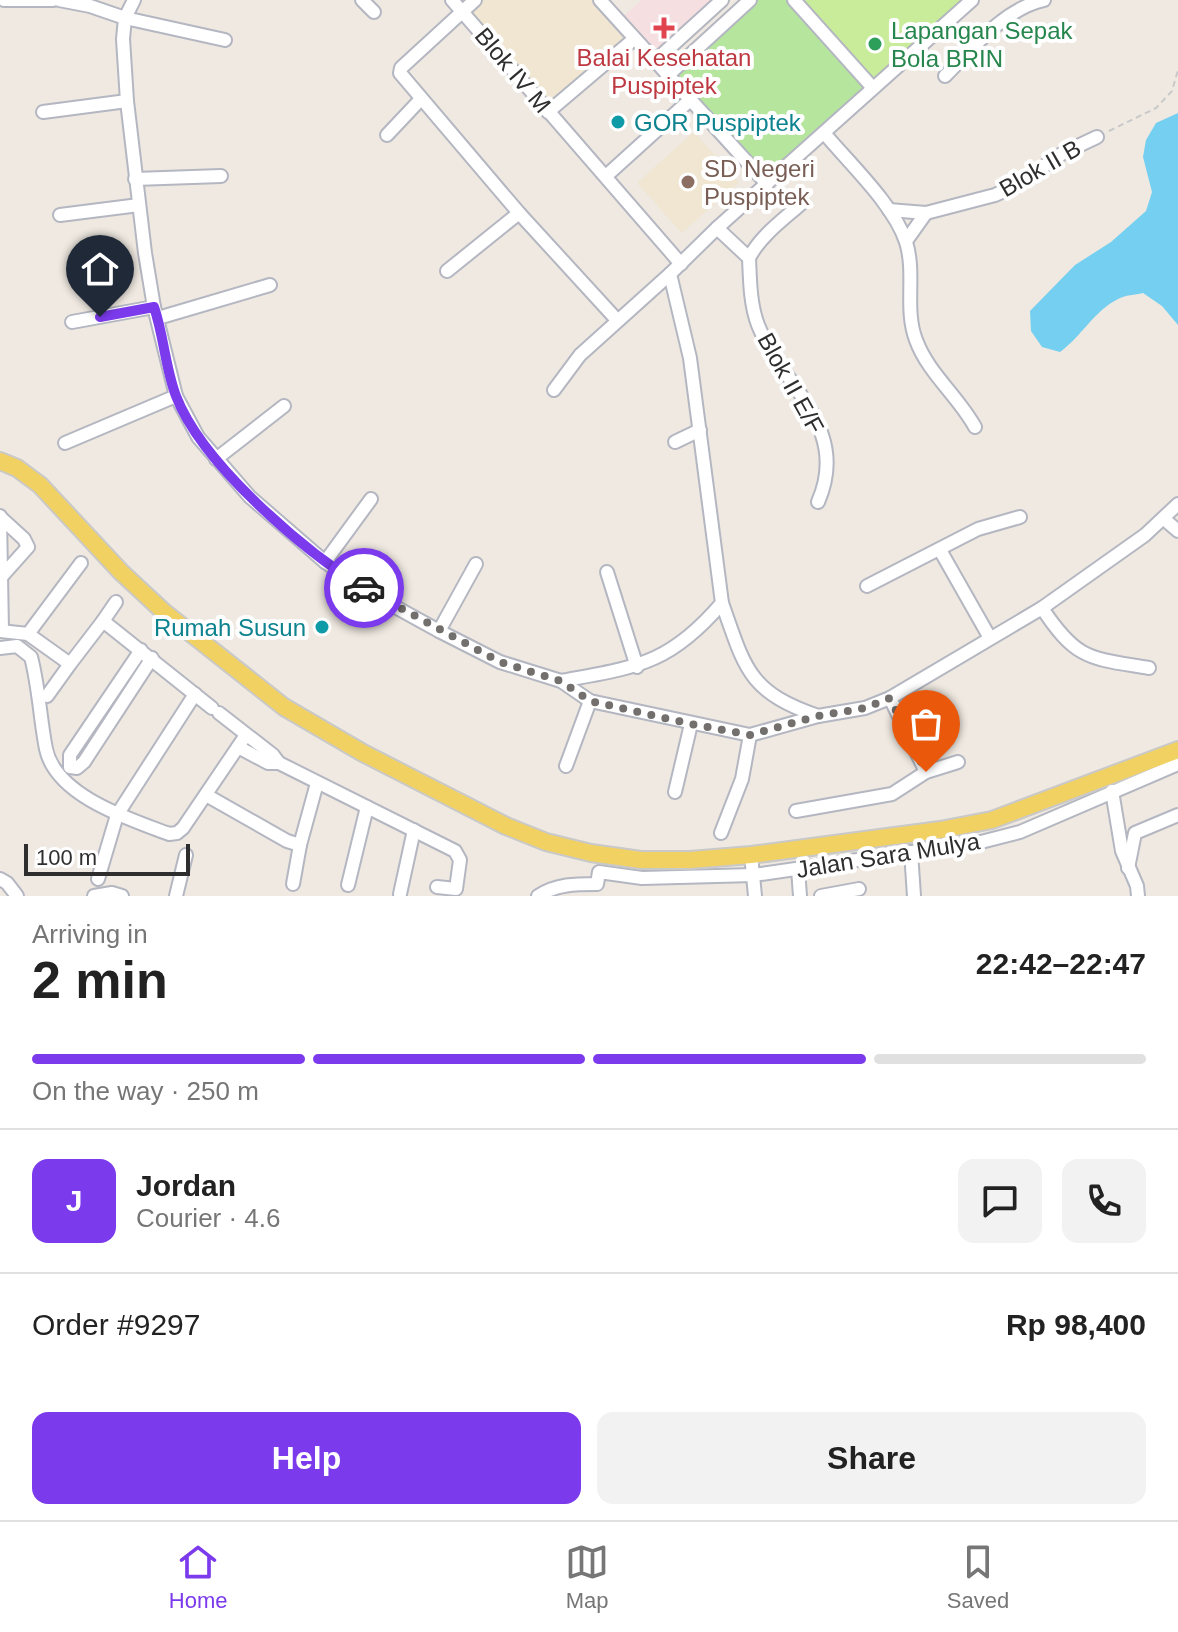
<!DOCTYPE html>
<meta charset="utf-8">
<style>
body{margin:0;font-family:Arial,sans-serif;background:#f2f2f2;color:#222;height:100vh;display:flex;flex-direction:column;font-size:30px;white-space:nowrap}
*{box-sizing:border-box;margin:0}
p{font-size:26px;color:#767676}
.icon{flex:none;width:44px;height:44px;fill:none;stroke:currentColor;stroke-width:2;stroke-linecap:round;stroke-linejoin:round}
.map{position:relative;height:896px;overflow:hidden}
.panel{display:flex;flex-direction:column;background:#fff;flex:1}
.panel>*{flex:none}
.scale{position:absolute;left:24px;bottom:20px;width:166px;box-sizing:border-box;padding-left:8px;border:4px solid #2e2e2e;border-top:0;font-size:22px;line-height:28px;white-space:nowrap;color:#2e2e2e;-webkit-text-stroke:6px #fff;paint-order:stroke}
.pin{position:absolute;display:grid;place-items:center;width:68px;height:68px;color:#fff;margin:-82px -34px;border-radius:50% 50% 50% 0;rotate:-45deg;box-shadow:0 0 8px #0007}
.pin .icon{rotate:45deg}
.courier{position:absolute;display:grid;place-items:center;width:80px;height:80px;margin:-40px;border:6px solid #7c3aed;border-radius:50%;background:#fff;color:#222;box-shadow:0 2px 10px #0007}
.summary em{font-style:normal;font-weight:800}
.summary div{display:flex;flex-direction:column-reverse}
.summary{display:flex;align-items:center;justify-content:space-between;height:136px;padding:0 32px}
h1{font-size:52px;font-weight:800;line-height:60px}
.bar{display:grid;grid-template-columns:repeat(4,1fr);gap:12px 8px;align-content:center;height:96px;padding:0 32px}
.bar i{height:10px;border-radius:6px;background:#e0e0e0}
.bar .on{background:#7c3aed}
.bar p{grid-column:span 4}
.line{display:flex;align-items:center;gap:20px;padding:0 32px;border-top:2px solid #e0e0e0}
.line div{flex:1}
.round{display:grid;place-items:center;flex:none;width:84px;height:84px;border-radius:16px;background:#f2f2f2}
.cta{display:flex;gap:16px;margin-top:auto;padding:16px 32px}
.cta a{flex:1;height:92px;border-radius:16px;background:#7c3aed;color:#fff;font-size:32px;font-weight:800;line-height:92px;text-align:center}
.cta a+a{background:#f2f2f2;color:#222}
.tabs{display:flex;justify-content:space-around;align-items:center;height:112px;border-top:2px solid #e0e0e0;background:#fff;font-size:22px;color:#767676}
.tabs a{display:grid;justify-items:center;gap:4px}
.tabs .on{color:#7c3aed}
.map>svg:first-child{display:block}
.education{fill:#f0e6d1}
.medical{fill:#f5dfe0}
.green{fill:#b6e59e}
.pitch{fill:#c9ec9a}
.water{fill:#75cff0}
.lines{fill:none;stroke-linecap:round;stroke-linejoin:round}
.minor-casing{stroke:#b4b7c1;stroke-width:16}
.major-casing{stroke:#c9c9c9;stroke-width:20}
.path{stroke:#c9c9c9;stroke-width:2;stroke-dasharray:6 4;stroke-linecap:butt}
.minor{stroke:#fff;stroke-width:12}
.major{stroke:#f2d163;stroke-width:16}
.done{stroke:#726f6d;stroke-width:8;stroke-dasharray:0 14.4}
.route{stroke:#7c3aed;stroke-width:10}
.health-dot{fill:#e0444e;stroke:#fff;stroke-width:3}
.leisure-dot{fill:#2e9e5b;stroke:#fff;stroke-width:3}
.culture-dot{fill:#0f9aa8;stroke:#fff;stroke-width:3}
.education-dot{fill:#8d6e63;stroke:#fff;stroke-width:3}
.labels{text-anchor:middle;dominant-baseline:central;stroke-width:8;stroke-linejoin:round;paint-order:stroke}
.leisure-label{font-size:24px;fill:#27864d;stroke:#fff;text-anchor:start}
.health-label{font-size:24px;fill:#be3a42;stroke:#fff}
.street-label{font-size:24px;fill:#2e2e2e;stroke:#fff}
.culture-label{font-size:24px;fill:#0d838f;stroke:#fff;text-anchor:start}
.education-label{font-size:24px;fill:#785e54;stroke:#fff;text-anchor:start}
</style>
<div class="map">
<svg width="1178" height="896" viewBox="0 0 1178 896">
<rect width="100%" height="100%" fill="#efe9e1"/>
<g class="education">
<polygon points="473,0 600,0 631,36 554,106 465,7"/>
<polygon points="694,132 739,182 682,233 637,183"/>
</g>
<polygon class="medical" points="642,0 720,0 655,61 618,21"/>
<polygon class="green" points="757,0 793,0 870,88 766,179 674,74"/>
<polygon class="pitch" points="793,0 970,0 870,88"/>
<path class="water" d="M 1178,113 L 1178,325 L 1162,306 L 1143,293 C 1135,295 1125,295 1118,299 C 1094,311 1082,336 1060,352 L 1042,347 L 1031,331 L 1030,311 L 1075,265 L 1111,242 L 1146,211 L 1152,192 L 1143,157 L 1146,140 L 1156,123 Z"/>
<g class="lines">
<defs>
<g id="minor">
<polyline points="4,0 53,0"/>
<polyline points="59,0 90,6 125,18 225,40"/>
<polyline points="134,0 125,18 123,39 127,101 145,253 154,307 176,396 198,437 250,497 325,562 390,604 439,631 500,662 561,681 590,701 750,735 818,716 865,708 890,698 1042,608 1145,535 1178,504"/>
<polyline points="362,0 374,12"/>
<polyline points="452,0 681,264"/>
<polyline points="475,0 401,68 400,73 519,213 617,320"/>
<polyline points="600,0 767,184"/>
<polyline points="794,0 873,88"/>
<polyline points="654,62 722,0"/>
<polyline points="667,76 750,0"/>
<path d="M 945,76 C 973,48 1004,9 1044,0"/>
<polyline points="43,112 127,101"/>
<polyline points="548,112 634,39"/>
<path d="M 825,134 C 850,164 894,205 906,242 C 916,274 904,309 916,340 C 928,373 958,396 975,427"/>
<polyline points="387,135 420,100"/>
<polyline points="606,176 690,100"/>
<polyline points="135,179 221,176"/>
<polyline points="889,210 926,213 995,195 1017,185 1063,153 1097,137"/>
<polyline points="60,215 139,205"/>
<path d="M 717,228 L 749,258 C 750,280 750,304 758,325 C 782,386 851,427 818,502"/>
<polyline points="906,241 926,213"/>
<path d="M 749,258 C 761,235 784,219 803,202"/>
<polyline points="447,271 519,213"/>
<polyline points="158,318 270,285"/>
<polyline points="72,322 154,307"/>
<polyline points="554,390 580,355 670,274"/>
<polyline points="675,442 700,430"/>
<polyline points="65,443 176,396"/>
<polyline points="216,459 284,406"/>
<polyline points="0,516 2,631"/>
<polyline points="0,517 24,539 28,547 3,575"/>
<polyline points="1164,519 1178,531"/>
<polyline points="940,550 990,638"/>
<polyline points="325,562 371,499"/>
<polyline points="607,572 637,667"/>
<polyline points="867,586 978,529 1020,517"/>
<path d="M 722,603 C 745,668 748,692 818,716"/>
<path d="M 1042,608 C 1077,661 1090,658 1149,668"/>
<polyline points="103,621 116,602"/>
<polyline points="0,631 28,634 70,664 47,696"/>
<polyline points="439,631 476,564"/>
<polyline points="28,634 81,563"/>
<path d="M 0,648 L 17,646 L 31,657 C 39,687 40,719 46,749 C 56,796 129,819 169,834 L 177,833 L 183,828 L 246,735"/>
<polyline points="141,650 70,755 70,767 77,768 84,762 152,658"/>
<polyline points="70,664 103,621 212,708"/>
<path d="M 561,681 C 636,667 669,665 722,603 L 690,358 L 670,274 L 717,228 L 972,0"/>
<polyline points="890,698 926,772"/>
<polyline points="219,713 273,755 279,763 455,851 460,860 456,889 437,887"/>
<polyline points="238,747 268,763 279,763"/>
<polyline points="566,766 590,701"/>
<polyline points="1112,791 1122,851 1137,886 1138,896"/>
<polyline points="675,792 691,724"/>
<polyline points="206,795 287,841 300,845 317,783"/>
<polyline points="796,811 892,794 926,772 958,762"/>
<polyline points="721,833 742,779 750,735"/>
<polyline points="911,852 914,896"/>
<polyline points="751,855 755,896"/>
<polyline points="1128,868 1135,833 1178,815"/>
<polyline points="798,869 800,896"/>
<polyline points="0,879 7,883 17,896"/>
<polyline points="98,879 117,815 195,694"/>
<polyline points="293,884 300,845"/>
<polyline points="348,885 367,807"/>
<polyline points="400,894 414,830"/>
<polyline points="94,896 112,893 122,896"/>
<polyline points="176,896 186,855"/>
<path d="M 538,896 C 557,884 575,884 597,884 L 599,872 L 642,878 L 754,875 L 981,842 L 1020,832 L 1178,764"/>
<polyline points="821,896 859,889"/>
</g>
<polyline id="major" points="0,461 17,468 40,485 121,572 164,612 284,707 363,753 506,826 546,842 591,853 641,860 690,860 751,855 940,830 992,820 1178,750"/>
</defs>
<use href="#minor" class="minor-casing"/>
<use href="#major" class="major-casing"/>
<polyline class="path" points="1109,131 1156,108 1172,91 1178,70"/>
<use href="#minor" class="minor"/>
<use href="#major" class="major"/>
</g>
<g class="lines">
<polyline class="done" points="364,588 500,662 561,681 590,701 691,724 750,735 818,716 865,708 890,698 926,772"/>
<path class="route" d="M 100,317 L 154,307 C 164,336 165,367 176,396 C 202,464 303,550 364,588"/>
</g>
<path class="health-dot" d="M660 16h8v8h8v8h-8v8h-8v-8h-8v-8h8z"/>
<circle class="leisure-dot" cx="875" cy="44" r="8"/>
<g class="culture-dot">
<circle cx="618" cy="122" r="8"/>
<circle cx="322" cy="627" r="8"/>
</g>
<circle class="education-dot" cx="688" cy="182" r="8"/>
<g class="labels">
<g class="leisure-label">
<text x="891" y="30">Lapangan Sepak<tspan x="891" dy="28">Bola BRIN</tspan></text>
</g>
<g class="health-label">
<text x="664" y="57">Balai Kesehatan<tspan x="664" dy="28">Puspiptek</tspan></text>
</g>
<g class="street-label">
<text transform="translate(513 70) rotate(50)">Blok IV M</text>
<text transform="translate(1040 168) rotate(-30)">Blok II B</text>
<text transform="translate(791 383) rotate(61)">Blok II E/F</text>
<text transform="translate(888 855) rotate(-9)">Jalan Sara Mulya</text>
</g>
<g class="culture-label">
<text x="634" y="122">GOR Puspiptek</text>
<text x="306" y="627" text-anchor="end">Rumah Susun</text>
</g>
<g class="education-label">
<text x="704" y="168">SD Negeri<tspan x="704" dy="28">Puspiptek</tspan></text>
</g>
</g>
</svg>
<div class="scale">100 m</div>
<div class="pin" style="left:926px;top:772px;background:#ea580c"><svg class="icon" aria-label="bag" viewBox="0 0 24 24"><path d="M5 8h14l-1 12H6zM9 8a3 3 0 0 1 6 0"/></svg></div>
<div class="pin" style="left:100px;top:317px;background:#1f2937"><svg class="icon" aria-label="home" viewBox="0 0 24 24"><path d="M3 11l9-7 9 7M6 9v11h12V9"/></svg></div>
<div class="courier" style="left:364px;top:588px"><svg class="icon" aria-label="car" viewBox="0 0 24 24"><path d="M5 17H2v-5l4-1 3-4h7l3 4 3 1v5h-3M9 17h6M6 11h13"/><circle cx="7" cy="17" r="2"/><circle cx="17" cy="17" r="2"/></svg></div>
</div>
<section class="panel">
<div class="summary"><div><h1>2 min</h1><p>Arriving in</p></div><em>22:42–22:47</em></div>
<div class="bar"><i class="on"></i><i class="on"></i><i class="on"></i><i></i><p>On the way · 250 m</p></div>
<div class="line" style="height:144px"><b class="round" style="background:#7c3aed;color:#fff">J</b><div><b>Jordan</b><p>Courier · 4.6</p></div><a class="round"><svg class="icon" aria-label="chat" viewBox="0 0 24 24"><path d="M4 5h16v11H9l-5 4z"/></svg></a><a class="round"><svg class="icon" aria-label="phone" viewBox="0 0 24 24"><path d="M5 4h4l2 5-3 2q2 4 5 5l2-3 5 2v4C11 20 4 13 5 4z"/></svg></a></div>
<div class="line" style="height:104px"><div>Order #9297</div><b>Rp 98,400</b></div>
<div class="cta"><a>Help</a><a>Share</a></div>
</section>
<nav class="tabs">
<a class="on"><svg class="icon" aria-label="home" viewBox="0 0 24 24"><path d="M3 11l9-7 9 7M6 9v11h12V9"/></svg>Home</a>
<a><svg class="icon" aria-label="map" viewBox="0 0 24 24"><path d="M3 6l6-2 6 2 6-2v14l-6 2-6-2-6 2zM9 4v14M15 6v14"/></svg>Map</a>
<a><svg class="icon" aria-label="saved" viewBox="0 0 24 24"><path d="M7 4h10v16l-5-4-5 4z"/></svg>Saved</a>
</nav>
